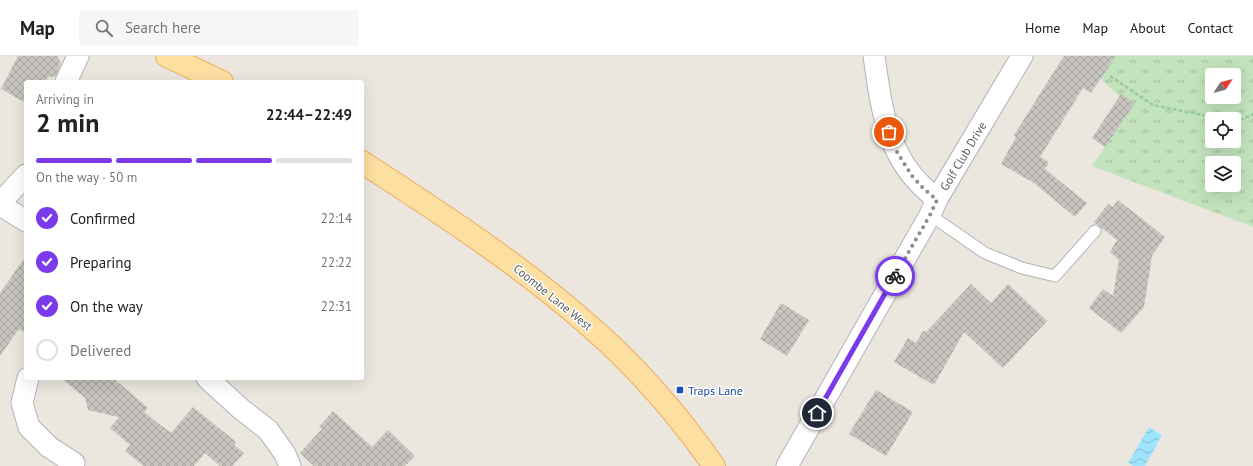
<!DOCTYPE html>
<meta charset="utf-8">
<style>
body{margin:0;font-family:"PT Sans",sans-serif;background:#f6f6f6;color:#202124;height:100vh;display:flex;flex-direction:column;font-size:15px;white-space:nowrap}
*{box-sizing:border-box;margin:0}
p{font-size:13px;color:#757577}
.icon{flex:none;width:22px;height:22px;fill:none;stroke:currentColor;stroke-width:2;stroke-linecap:round;stroke-linejoin:round}
.map{position:relative;flex:1;overflow:hidden}
.side{position:absolute;left:24px;top:24px;width:340px;height:300px;display:flex;flex-direction:column;background:#fff;border-radius:4px;box-shadow:0 4px 16px #0002}
.side>*{flex:none}
.needle{width:26px;rotate:54deg}
.controls{position:absolute;left:1205px;top:12px;display:grid;gap:8px}
.controls a{display:grid;place-items:center;width:36px;height:36px;border-radius:4px;background:#fff;box-shadow:0 4px 16px #0002;font-size:20px}
.pin{position:absolute;display:grid;place-items:center;width:34px;height:34px;color:#fff;margin:-17px;border:2px solid #fff;border-radius:50%;box-shadow:0 1px 4px #0007}
.courier{position:absolute;display:grid;place-items:center;width:40px;height:40px;margin:-20px;border:3px solid #7c3aed;border-radius:50%;background:#fff;color:#222;box-shadow:0 1px 5px #0007}
.head em{font-style:normal;font-weight:700}
.head div{display:flex;flex-direction:column-reverse}
.head{display:flex;align-items:center;justify-content:space-between;height:68px;padding:0 12px}
h1{font-size:26px;font-weight:700;line-height:30px}
.bar{display:grid;grid-template-columns:repeat(4,1fr);gap:6px 4px;align-content:center;height:48px;padding:0 12px}
.bar i{height:5px;border-radius:3px;background:#e0e0e0}
.bar .current{background:#7c3aed}
.bar p{grid-column:span 4}
ol{padding:0 12px;list-style:none}
li{display:flex;align-items:center;gap:12px;height:44px}
li p{margin-inline-start:auto}
li .icon{padding:4px;border-radius:50%;background:#7c3aed;color:#fff;stroke-width:4}
li:last-child{color:#757577}
li i{width:22px;height:22px;border:2px solid #e0e0e0;border-radius:50%}
header{display:flex;align-items:center;gap:24px;box-sizing:border-box;height:56px;padding:0 20px;background:#fff;border-bottom:1px solid #e0e0e0}
header strong{font-size:19px}
nav{display:flex;gap:22px;margin-inline-start:auto;font-size:14px}
.search{width:280px;height:36px;background:#f6f6f6;display:flex;align-items:center;gap:10px;box-sizing:border-box;padding:0 14px;border-radius:4px;color:#757577;font-size:15px}
.map>svg:first-child{display:block}
.grass{fill:url(#grass-tufts);fill-rule:evenodd}
.water{fill:url(#water-waves)}
.building{fill:url(#building-cross-hatch)}
.lines{fill:none;stroke-linecap:round;stroke-linejoin:round}
.service-casing{stroke:#b0b4b7;stroke-width:13}
.minor-casing{stroke:#b0b4b7;stroke-width:23}
.primary-casing{stroke:#eea956;stroke-width:24}
.path{stroke:#99cb9f;stroke-width:2.5;stroke-dasharray:4 2;stroke-linecap:butt}
.service{stroke:#fff;stroke-width:11}
.minor{stroke:#fff;stroke-width:21}
.primary{stroke:#fddfa2;stroke-width:22}
.done{stroke:#8b8d8c;stroke-width:4;stroke-dasharray:0 7.2}
.route{stroke:#7c3aed;stroke-width:5}
.transit-dot{fill:#1a4fb4;stroke:#fff;stroke-width:1.5}
.labels{text-anchor:middle;dominant-baseline:central;stroke-width:3;stroke-linejoin:round;paint-order:stroke}
.street-label{font-size:12px;fill:#585d60;stroke:#fff}
.transit-label{font-size:12px;fill:#164399;stroke:#fff;text-anchor:start}
</style>
<header>
<strong>Map</strong>
<div class="search"><svg class="icon" aria-label="search" viewBox="0 0 24 24"><circle cx="10" cy="10" r="6"/><path d="M15 15l6 6"/></svg>Search here</div>
<nav><a>Home</a><a>Map</a><a>About</a><a>Contact</a></nav>
</header>
<div class="map">
<svg width="1253" height="410" viewBox="0 0 1253 410">
<defs>
<pattern id="grass-tufts" width="24" height="20" patternUnits="userSpaceOnUse"><rect width="24" height="20" fill="#c2e3bc"/><path d="M3 7l-1-3M5 7V3M7 7l1-3M15 17l-1-3M17 17v-4M19 17l1-3" fill="none" stroke="#a0bb9c"/></pattern>
<pattern id="water-waves" width="16" height="10" patternUnits="userSpaceOnUse"><rect width="16" height="10" fill="#9ee4fd"/><path d="M0 5q4-4 8 0t8 0" fill="none" stroke="#84bcd0"/></pattern>
<pattern id="building-cross-hatch" width="8" height="8" patternUnits="userSpaceOnUse"><rect width="8" height="8" fill="#c8c4bf"/><path d="M0 0l8 8M0 8l8-8" fill="none" stroke="#a5a29f"/></pattern>
</defs>
<rect width="100%" height="100%" fill="#ebe7df"/>
<path class="grass" d="M 1110,0 L 1253,0 L 1253,171 L 1092,110 L 1132,51 L 1096,19 ZM 1212,19 L 1234,19 L 1234,41 L 1212,41 ZM 1212,63 L 1234,63 L 1234,85 L 1212,85 ZM 1212,107 L 1234,107 L 1234,129 L 1212,129 Z"/>
<polygon class="water" points="1149,371 1162,379 1145,410 1133,410 1128,407"/>
<g class="building">
<polygon points="18,0 57,0 61,7 56,20 48,21 45,26 26,26 26,47 1,33"/>
<polygon points="1064,0 1116,0 1091,37 1083,32 1040,101 1049,106 1045,113 1087,147 1075,161 1034,127 1001,108 1016,81 1014,79"/>
<polygon points="1121,38 1135,47 1105,91 1092,82"/>
<polygon points="1118,144 1165,181 1152,200 1144,251 1121,277 1089,252 1103,233 1113,240 1119,204 1110,196 1117,184 1094,166 1108,148 1113,151"/>
<polygon points="26,200 26,277 19,273 0,300 0,237"/>
<polygon points="971,228 991,247 1008,228 1047,265 1003,312 964,276 934,329 894,306 908,282 916,287 923,275 926,276"/>
<polygon points="781,247 809,264 787,300 760,283"/>
<polygon points="61,322 113,322 148,352 144,356 171,377 193,351 236,386 234,389 244,397 232,410 220,410 205,397 194,410 144,410 125,395 130,389 110,372 119,361 88,354 85,342"/>
<polygon points="876,334 913,356 886,400 849,378"/>
<polygon points="333,355 372,391 388,374 415,400 405,410 314,410 300,397 322,373 319,371"/>
</g>
<g class="lines">
<defs>
<polyline id="service" points="930,159 985,197 1022,212 1055,220 1095,175"/>
<g id="minor">
<path d="M 874,0 C 882,57 888,107 937,143"/>
<polyline points="66,26 78,0"/>
<polyline points="0,147 26,119"/>
<polyline points="0,149 26,165"/>
<polyline points="28,322 22,347 29,371 49,391 74,407"/>
<polyline points="207,322 241,353 268,374 285,398 290,410"/>
<polyline points="787,410 930,159 937,143 1022,0"/>
</g>
<g id="primary">
<polyline points="167,0 222,26"/>
<path d="M 362,106 C 439,156 516,206 585,266 C 634,308 677,357 714,410"/>
</g>
</defs>
<use href="#service" class="service-casing"/>
<use href="#minor" class="minor-casing"/>
<use href="#primary" class="primary-casing"/>
<g class="path">
<polyline points="1110,20 1153,49 1212,61"/>
<polyline points="1220,62 1225,63"/>
<polyline points="1234,65 1243,63 1253,58"/>
</g>
<use href="#service" class="service"/>
<use href="#minor" class="minor"/>
<use href="#primary" class="primary"/>
</g>
<g class="lines">
<polyline class="done" points="889,76 894,91 912,120 924,133 937,144 930,159 895,220"/>
<polyline class="route" points="817,357 895,220"/>
</g>
<rect class="transit-dot" x="676" y="330" width="8" height="8" rx="2"/>
<g class="labels">
<g class="street-label">
<text transform="translate(963 100) rotate(-59)">Golf Club Drive</text>
<text transform="translate(553 241) rotate(39)">Coombe Lane West</text>
</g>
<g class="transit-label">
<text x="688" y="334">Traps Lane</text>
</g>
</g>
</svg>
<div class="controls">
<a><svg class="needle" viewBox="-14 -14 28 28"><path d="M0-13l5 13h-10z" fill="#e53935"/><path d="M0 13l5-13h-10z" fill="#757577"/></svg></a>
<a><svg class="icon" aria-label="locate" viewBox="0 0 24 24"><circle cx="12" cy="12" r="6"/><path d="M12 2v4M12 18v4M2 12h4M18 12h4"/></svg></a>
<a><svg class="icon" aria-label="layers" viewBox="0 0 24 24"><path d="M12 4l9 5-9 5-9-5zM3 14l9 5 9-5"/></svg></a>
</div>
<div class="pin" style="left:889px;top:76px;background:#ea580c"><svg class="icon" aria-label="bag" viewBox="0 0 24 24"><path d="M5 8h14l-1 12H6zM9 8a3 3 0 0 1 6 0"/></svg></div>
<div class="pin" style="left:817px;top:357px;background:#1f2937"><svg class="icon" aria-label="home" viewBox="0 0 24 24"><path d="M3 11l9-7 9 7M6 9v11h12V9"/></svg></div>
<div class="courier" style="left:895px;top:220px"><svg class="icon" aria-label="bike" viewBox="0 0 24 24"><circle cx="6" cy="16" r="4"/><circle cx="18" cy="16" r="4"/><path d="M6 16l4-8h5l3 8M10 8l3 8H6M13 5h3"/></svg></div>
<section class="side">
<div class="head"><div><h1>2 min</h1><p>Arriving in</p></div><em>22:44–22:49</em></div>
<div class="bar"><i class="current"></i><i class="current"></i><i class="current"></i><i></i><p>On the way · 50 m</p></div>
<ol>
<li><svg class="icon" aria-label="check" viewBox="0 0 24 24"><path d="M5 12l5 5 9-10"/></svg>Confirmed<p>22:14</p></li>
<li><svg class="icon" aria-label="check" viewBox="0 0 24 24"><path d="M5 12l5 5 9-10"/></svg>Preparing<p>22:22</p></li>
<li><svg class="icon" aria-label="check" viewBox="0 0 24 24"><path d="M5 12l5 5 9-10"/></svg>On the way<p>22:31</p></li>
<li><i></i>Delivered</li>
</ol>
</section>
</div>
